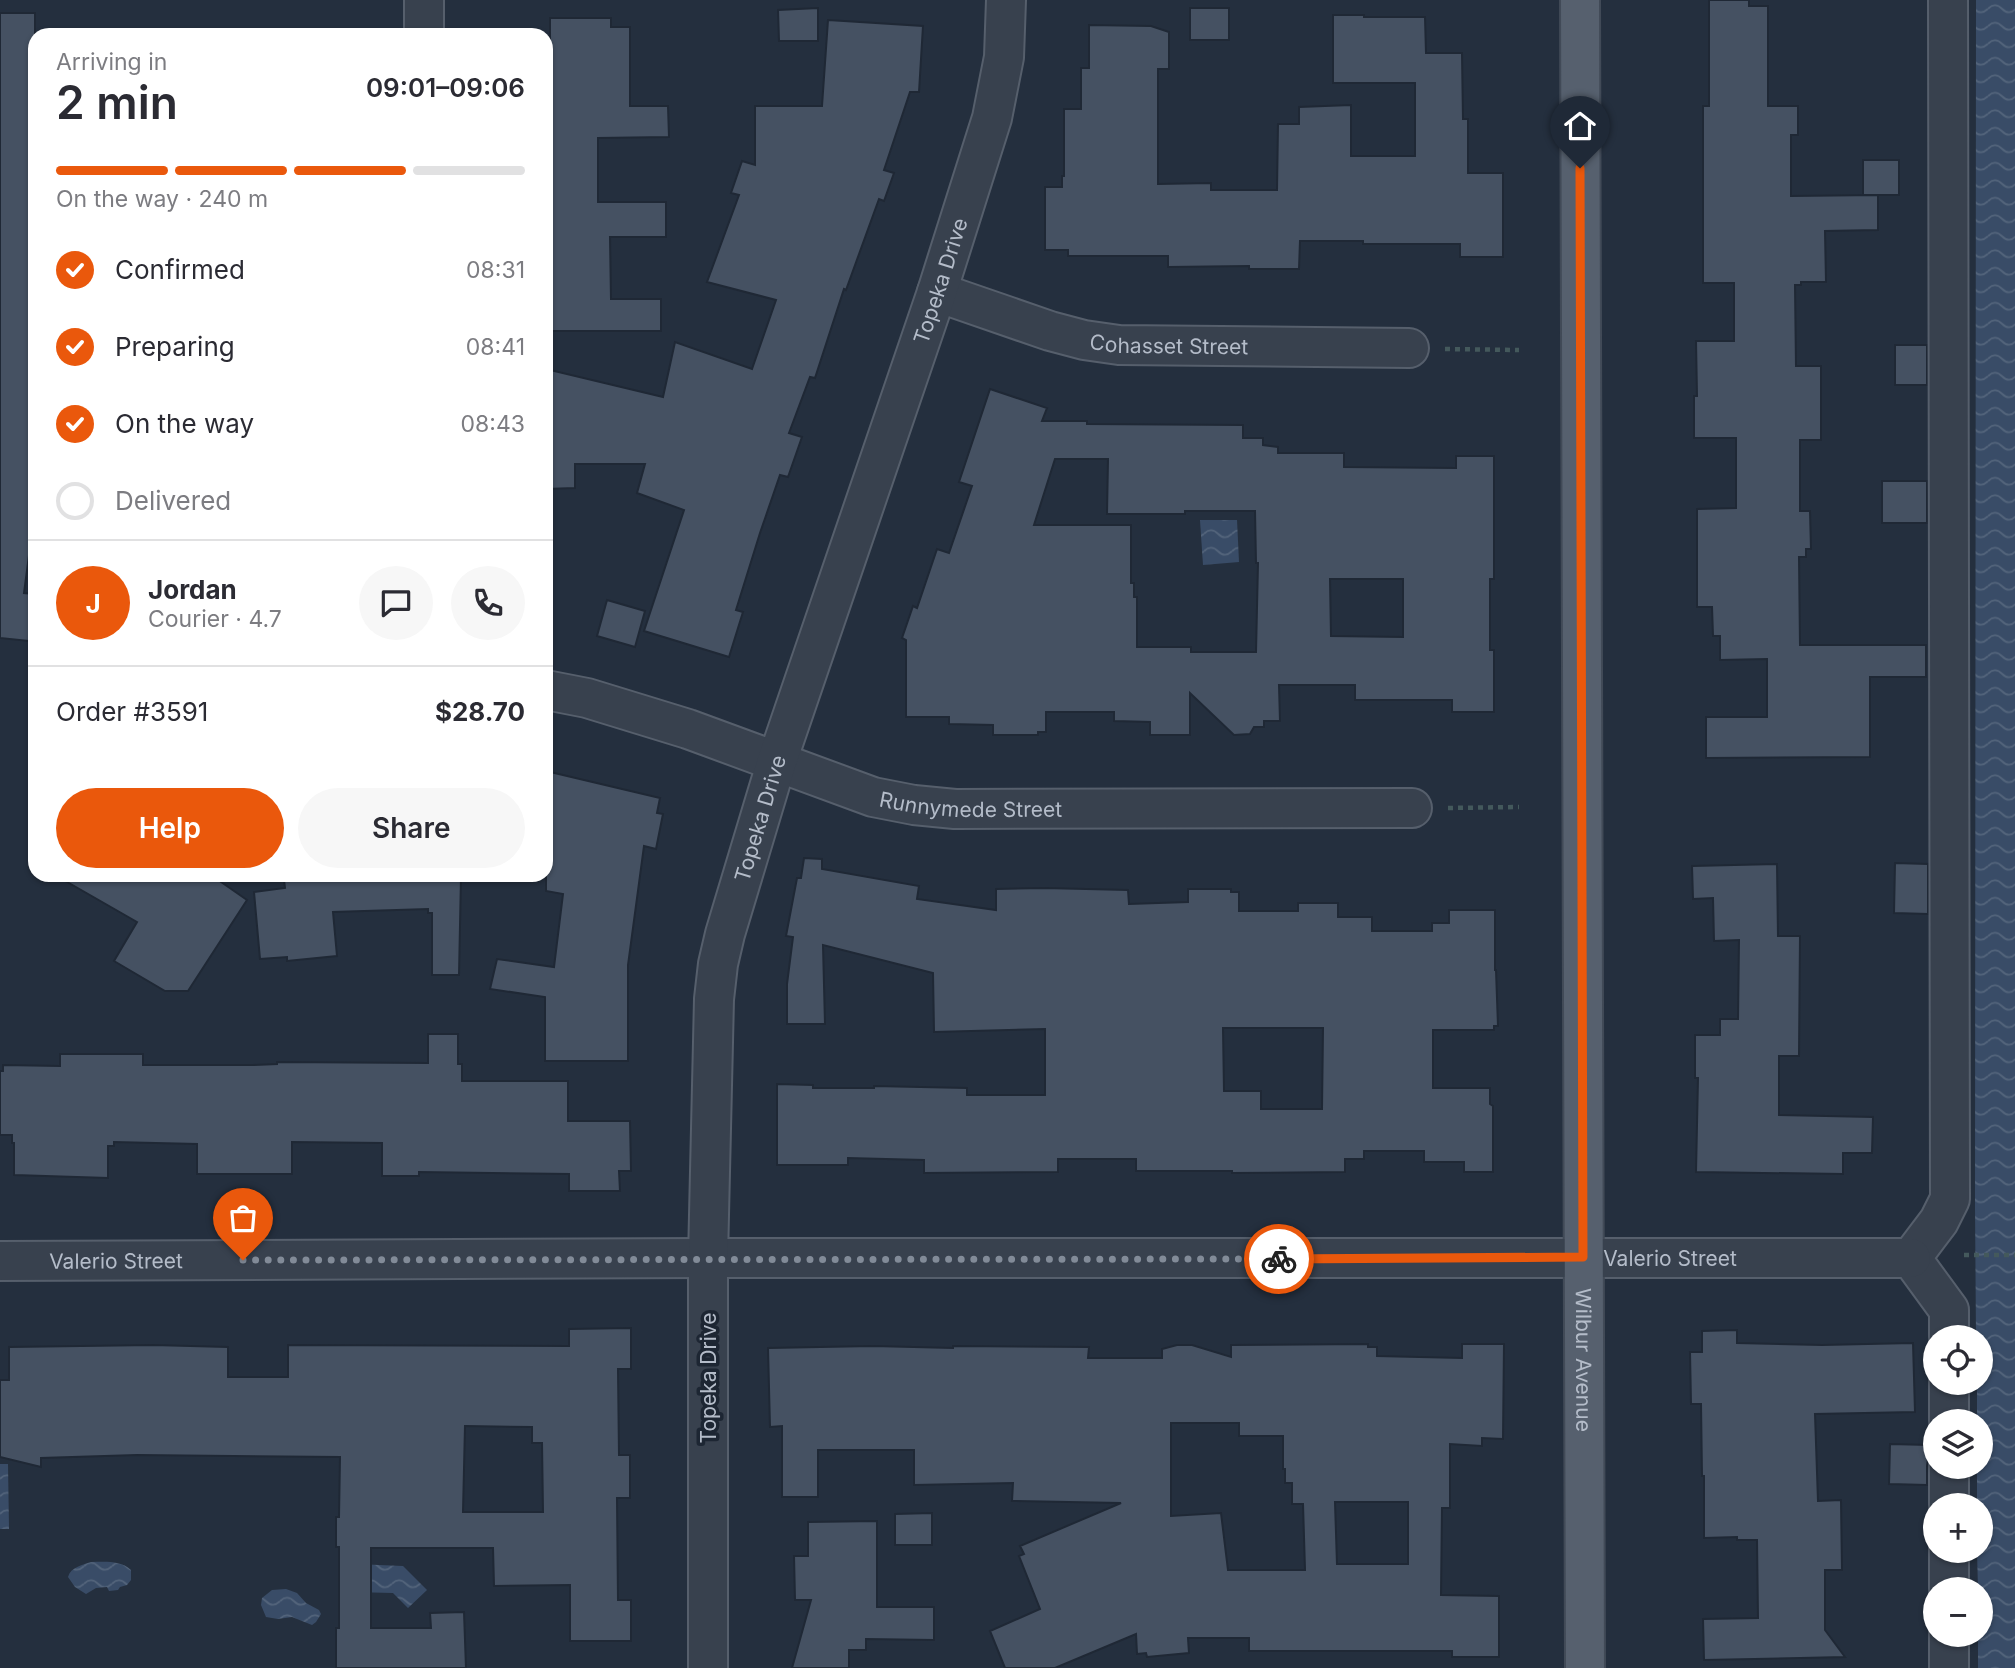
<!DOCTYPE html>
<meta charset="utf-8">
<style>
body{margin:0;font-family:Inter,sans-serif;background:#f7f7f7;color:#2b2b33;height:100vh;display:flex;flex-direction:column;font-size:26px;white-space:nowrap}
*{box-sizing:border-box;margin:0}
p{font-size:23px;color:#7c7c81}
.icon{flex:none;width:38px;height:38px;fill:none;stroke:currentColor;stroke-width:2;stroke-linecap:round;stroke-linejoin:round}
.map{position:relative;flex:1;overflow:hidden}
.details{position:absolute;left:28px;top:28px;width:525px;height:854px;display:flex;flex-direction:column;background:#fff;border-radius:21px;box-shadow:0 2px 5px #0004}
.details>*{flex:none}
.tools{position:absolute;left:1923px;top:1325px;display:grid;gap:14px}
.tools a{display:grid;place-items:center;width:70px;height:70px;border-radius:50%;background:#fff;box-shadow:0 2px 5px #0004;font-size:35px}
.pin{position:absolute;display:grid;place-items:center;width:60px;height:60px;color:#fff;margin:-72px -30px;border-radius:50% 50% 50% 0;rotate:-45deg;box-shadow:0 0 7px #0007}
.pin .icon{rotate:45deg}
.courier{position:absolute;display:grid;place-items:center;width:70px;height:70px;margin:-35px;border:5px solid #ea580c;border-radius:50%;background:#fff;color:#222;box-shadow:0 2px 9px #0007}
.overview em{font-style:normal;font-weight:600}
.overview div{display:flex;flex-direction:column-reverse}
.overview{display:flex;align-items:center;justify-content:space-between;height:119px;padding:0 28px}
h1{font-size:46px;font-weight:600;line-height:52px}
.bar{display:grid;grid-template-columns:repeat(4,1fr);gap:10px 7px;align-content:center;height:84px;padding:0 28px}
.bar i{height:9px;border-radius:5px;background:#e1e1e2}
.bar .current{background:#ea580c}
.bar p{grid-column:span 4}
.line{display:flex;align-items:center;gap:18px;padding:0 28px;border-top:2px solid #e1e1e2}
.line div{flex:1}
.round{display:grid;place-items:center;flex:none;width:74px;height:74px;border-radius:37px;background:#f7f7f7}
ol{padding:0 28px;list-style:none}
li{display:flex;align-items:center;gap:21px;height:77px}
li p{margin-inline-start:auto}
li .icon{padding:7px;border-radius:50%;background:#ea580c;color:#fff;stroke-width:4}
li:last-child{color:#7c7c81}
li i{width:38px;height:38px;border:4px solid #e1e1e2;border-radius:50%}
.primary-button{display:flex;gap:14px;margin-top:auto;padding:14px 28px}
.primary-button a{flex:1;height:80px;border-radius:42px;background:#ea580c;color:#fff;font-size:28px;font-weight:600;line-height:80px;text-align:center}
.primary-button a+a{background:#f7f7f7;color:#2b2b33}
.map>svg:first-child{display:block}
.water{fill:url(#water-waves)}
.building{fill:#455162;stroke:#1f2835;stroke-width:2;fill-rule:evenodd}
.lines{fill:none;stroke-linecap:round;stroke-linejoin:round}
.minor-casing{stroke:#565f6c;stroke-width:42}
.major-casing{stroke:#414a57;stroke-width:42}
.path{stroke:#44595c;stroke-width:4.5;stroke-dasharray:5 5;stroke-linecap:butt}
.minor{stroke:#38414e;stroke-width:38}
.major{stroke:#56606e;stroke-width:38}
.done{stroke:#828b98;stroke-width:7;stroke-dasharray:0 12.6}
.route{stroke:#ea580c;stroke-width:9}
.labels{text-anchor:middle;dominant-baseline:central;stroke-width:7;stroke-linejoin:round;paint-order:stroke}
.street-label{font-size:21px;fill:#b4bcc9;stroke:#1d2633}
</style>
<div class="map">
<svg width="2015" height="1668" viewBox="0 0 2015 1668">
<defs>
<pattern id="water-waves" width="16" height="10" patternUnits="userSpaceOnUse" patternTransform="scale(1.75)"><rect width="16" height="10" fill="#394c67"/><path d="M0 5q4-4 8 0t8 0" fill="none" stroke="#53647b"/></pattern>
</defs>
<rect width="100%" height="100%" fill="#242f3e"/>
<g class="water">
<polygon points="1976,0 2015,0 2015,1668 1978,1668 1978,1635 1981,1634 1981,1589 1978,1589 1977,1551 1981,1550 1981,1505 1977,1505 1977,1467 1981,1466 1981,1421 1977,1421 1977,1383 1981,1382 1981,1337 1976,1337 1975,1206"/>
<polygon points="1200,520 1237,520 1239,562 1203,565"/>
<polygon points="0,1464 8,1464 9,1529 0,1529"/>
<path d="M 91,1562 C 105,1562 120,1560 131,1570 L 131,1580 L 127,1585 L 120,1587 L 118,1590 L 109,1591 L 107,1587 L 96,1588 L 86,1594 L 75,1587 L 68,1577 C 71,1567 82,1565 91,1562 Z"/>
<polygon points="355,1564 403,1566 427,1590 408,1608 393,1593 354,1592"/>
<polygon points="286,1589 297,1593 306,1603 319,1610 321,1614 316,1622 312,1625 292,1617 278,1619 266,1617 261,1605 262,1598 272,1590"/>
</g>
<g class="building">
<polygon points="1709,0 1749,0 1749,6 1768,6 1768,106 1798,106 1798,135 1791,135 1791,196 1878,195 1878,230 1825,231 1826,282 1801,282 1801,285 1795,285 1796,366 1821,366 1821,440 1800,440 1800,511 1810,511 1811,549 1806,549 1806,557 1799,557 1800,645 1926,645 1926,677 1870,677 1870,757 1706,758 1706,717 1767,717 1767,659 1720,660 1720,636 1713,636 1712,607 1697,607 1697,509 1736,508 1736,438 1694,438 1694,396 1697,396 1696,341 1734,341 1734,283 1703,283 1703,106 1709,106"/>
<polygon points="818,8 818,41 779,41 778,10"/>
<rect x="1190" y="8" width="39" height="32"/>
<polygon points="0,13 35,13 35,510 24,593 35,594 35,635 30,634 29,641 0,638"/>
<polygon points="1333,15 1364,15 1364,17 1425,17 1426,53 1462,53 1463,119 1468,119 1468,173 1503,173 1503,257 1460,257 1460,244 1363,244 1363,241 1300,241 1299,269 1249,269 1249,266 1168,267 1168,256 1068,256 1068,250 1045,250 1045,187 1062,187 1062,176 1064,176 1064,109 1081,109 1081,68 1089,68 1089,25 1151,26 1169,32 1169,69 1158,69 1158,184 1211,183 1211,190 1277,190 1278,124 1299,124 1299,107 1351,105 1351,156 1415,156 1415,83 1333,83"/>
<polygon points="550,18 611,18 611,27 630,27 630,106 668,106 669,137 598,138 598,202 666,202 666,237 610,237 611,299 661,299 661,331 546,331 546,56 550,56"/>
<polygon points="828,20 923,26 919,92 910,92 884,170 894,173 884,201 879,199 846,290 844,289 815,378 810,377 789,433 802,437 788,477 780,475 760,533 736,610 743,612 729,657 644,631 684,510 637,493 645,464 575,464 575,488 546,489 546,369 663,397 675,342 752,369 776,300 707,282 739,195 731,193 742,161 755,165 755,106 822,106"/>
<rect x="1863" y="160" width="36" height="35"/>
<rect x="1895" y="345" width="32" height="40"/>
<path d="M 990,389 L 1047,408 L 1042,421 L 1087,421 L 1087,424 L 1243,425 L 1243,438 L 1263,438 L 1263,445 L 1278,447 L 1278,453 L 1344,453 L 1344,467 L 1456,468 L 1456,456 L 1494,456 L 1494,579 L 1490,579 L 1490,650 L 1494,650 L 1494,712 L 1452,712 L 1452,700 L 1355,700 L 1355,685 L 1279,685 L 1280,721 L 1264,721 L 1264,727 L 1254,727 L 1250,734 L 1234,735 L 1190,693 L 1190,735 L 1150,735 L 1150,722 L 1114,721 L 1114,712 L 1046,712 L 1046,732 L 1038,732 L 1038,735 L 993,735 L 993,725 L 949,724 L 949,717 L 906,717 L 906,640 L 902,638 L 913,606 L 917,608 L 937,549 L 949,553 L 972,486 L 959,482 ZM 1055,459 L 1108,459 L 1107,514 L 1185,514 L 1185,511 L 1255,511 L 1256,563 L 1258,563 L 1256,652 L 1191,652 L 1191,647 L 1137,647 L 1137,597 L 1134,597 L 1134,583 L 1131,583 L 1131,525 L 1034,525 ZM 1330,579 L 1403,579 L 1403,637 L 1331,636 Z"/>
<rect x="1882" y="481" width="45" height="42"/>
<polygon points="607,600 645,611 635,647 597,636"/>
<polygon points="546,771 660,798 657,813 663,814 656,849 644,846 628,965 628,1061 545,1061 545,997 490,989 497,959 554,967 563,894 546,891"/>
<path d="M 804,858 L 822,859 L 822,869 L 919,886 L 917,899 L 996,910 L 996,889 L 1044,888 L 1128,890 L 1129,904 L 1188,902 L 1188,889 L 1231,889 L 1231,892 L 1239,892 L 1239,911 L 1298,911 L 1298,903 L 1338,903 L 1338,917 L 1372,917 L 1372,931 L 1432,931 L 1432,923 L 1449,923 L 1449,910 L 1495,910 L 1495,970 L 1496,970 L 1498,1026 L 1494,1026 L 1494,1030 L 1433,1030 L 1433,1088 L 1490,1088 L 1490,1104 L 1493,1106 L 1493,1172 L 1464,1172 L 1464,1162 L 1424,1162 L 1424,1151 L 1364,1151 L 1364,1159 L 1345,1159 L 1345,1172 L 1232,1173 L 1232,1171 L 1136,1171 L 1136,1159 L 1058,1159 L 1058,1172 L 924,1173 L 924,1160 L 848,1158 L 848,1165 L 777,1165 L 777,1084 L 813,1085 L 813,1088 L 874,1088 L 874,1086 L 967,1088 L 967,1095 L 1045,1095 L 1045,1029 L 934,1032 L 933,973 L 823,945 L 825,1024 L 787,1024 L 787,984 L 793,937 L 786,936 L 797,878 L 801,878 ZM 1223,1028 L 1323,1028 L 1322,1109 L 1261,1109 L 1261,1091 L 1224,1091 Z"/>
<polygon points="1895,863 1928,864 1928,914 1894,913"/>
<polygon points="1777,864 1778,936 1800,936 1799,1056 1779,1056 1779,1115 1873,1117 1872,1153 1843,1153 1843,1174 1696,1172 1698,1078 1695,1078 1695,1035 1720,1035 1720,1019 1738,1019 1739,940 1714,941 1713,898 1693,899 1692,866"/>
<polygon points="55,875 211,875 247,900 188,991 165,991 114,961 137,922"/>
<polygon points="289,875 461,876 459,975 432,975 432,913 428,913 428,909 333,912 337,956 287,961 287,957 260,959 254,892 285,888 284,880 290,880"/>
<polygon points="428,1034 458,1034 458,1064 462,1064 462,1081 568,1081 568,1121 630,1121 631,1171 619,1171 620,1191 569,1191 569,1174 419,1172 419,1176 382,1176 382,1143 292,1142 292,1174 197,1174 197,1144 114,1142 114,1146 108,1146 108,1178 14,1175 14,1143 12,1143 12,1135 0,1135 0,1071 3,1071 3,1065 60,1066 60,1054 143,1054 143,1065 253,1065 277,1064 277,1062 428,1063"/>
<path d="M 631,1328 L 631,1369 L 618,1369 L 619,1455 L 630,1455 L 630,1498 L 617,1498 L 618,1600 L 631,1600 L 631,1641 L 570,1641 L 570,1585 L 494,1586 L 493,1548 L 371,1548 L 371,1628 L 431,1628 L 430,1613 L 464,1612 L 466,1668 L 336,1668 L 336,1628 L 339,1628 L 339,1547 L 336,1547 L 336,1517 L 339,1517 L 340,1457 L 137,1455 L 41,1458 L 41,1467 L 0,1457 L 0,1380 L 9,1380 L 9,1347 L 153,1345 L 228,1347 L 228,1377 L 288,1377 L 288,1345 L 569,1346 L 569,1329 ZM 465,1426 L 532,1427 L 532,1443 L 542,1443 L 543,1512 L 463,1512 Z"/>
<polygon points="1737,1330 1737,1343 1822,1345 1913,1343 1915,1412 1815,1414 1818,1501 1841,1500 1842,1570 1825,1570 1825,1630 1845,1657 1704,1660 1703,1619 1758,1618 1757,1540 1737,1540 1737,1537 1704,1538 1704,1476 1702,1476 1701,1404 1691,1404 1690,1352 1702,1352 1702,1331"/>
<path d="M 1368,1344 L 1368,1347 L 1377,1347 L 1377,1356 L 1462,1358 L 1462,1344 L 1504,1344 L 1503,1439 L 1482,1438 L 1482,1446 L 1450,1444 L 1450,1508 L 1442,1508 L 1441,1595 L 1499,1596 L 1499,1657 L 1452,1657 L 1452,1651 L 1249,1651 L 1249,1638 L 1188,1638 L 1189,1653 L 1147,1657 L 1146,1653 L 1137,1654 L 1136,1634 L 1055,1668 L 1005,1668 L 990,1631 L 1040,1609 L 1019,1556 L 1024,1554 L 1020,1546 L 1121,1503 L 1012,1501 L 1013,1483 L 914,1485 L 914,1450 L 818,1450 L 818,1497 L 782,1497 L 782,1426 L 770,1427 L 768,1348 L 873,1346 L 953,1348 L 953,1346 L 1089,1347 L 1088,1358 L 1162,1358 L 1162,1349 L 1177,1345 L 1192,1345 L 1231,1357 L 1231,1345 ZM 1171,1423 L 1239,1423 L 1239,1436 L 1283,1436 L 1283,1469 L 1285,1469 L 1285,1483 L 1292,1483 L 1292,1504 L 1303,1504 L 1305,1570 L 1228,1570 L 1221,1513 L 1171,1516 ZM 1335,1502 L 1408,1502 L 1408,1564 L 1337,1564 Z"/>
<polygon points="1890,1444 1930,1445 1927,1466 1927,1485 1889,1484"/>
<polygon points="932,1513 932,1545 895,1545 895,1514"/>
<polygon points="877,1521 877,1607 934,1607 934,1640 866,1639 866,1650 849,1650 849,1668 792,1668 811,1600 795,1600 794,1556 808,1556 808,1522"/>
</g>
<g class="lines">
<defs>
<g id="minor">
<polyline points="1948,0 1950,1199 1939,1221 1911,1258 1949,1310 1949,1337"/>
<polyline points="424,35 424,0"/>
<path id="s1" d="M 937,292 L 1050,331 L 1084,340 L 1119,345 L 1409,348"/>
<path id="s2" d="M 546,690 L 587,698 L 688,729 L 873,797 L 914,805 L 955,809 L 1412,808"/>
<path id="s3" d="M 0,1261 L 708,1258 L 1911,1258"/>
<polyline points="1949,1382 1949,1421"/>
<polyline points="1949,1466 1949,1505"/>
<polyline points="1949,1550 1949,1589"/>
<polyline points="1949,1634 1949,1668"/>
<path id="s4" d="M 708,1668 L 708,1258 L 714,999 L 718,964 L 725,934 L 777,761 L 937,292 L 992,118 L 1004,57 L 1006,0"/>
</g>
<g id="major">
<path id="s5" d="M 1580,0 L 1585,1668"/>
</g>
</defs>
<use href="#minor" class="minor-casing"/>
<use href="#major" class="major-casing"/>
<g class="path">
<polyline points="1445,349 1519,350"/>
<polyline points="1448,808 1519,807"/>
<polyline points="1964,1255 2015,1255"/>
</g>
<use href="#minor" class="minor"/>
<use href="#major" class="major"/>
</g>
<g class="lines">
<polyline class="done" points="243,1260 1279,1259"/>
<polyline class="route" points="1279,1259 1583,1257 1580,168"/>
</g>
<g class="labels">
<g class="street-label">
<text stroke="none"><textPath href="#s4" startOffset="1423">Topeka Drive</textPath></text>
<text stroke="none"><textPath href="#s1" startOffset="240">Cohasset Street</textPath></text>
<text stroke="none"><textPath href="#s2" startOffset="443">Runnymede Street</textPath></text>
<text stroke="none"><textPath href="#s4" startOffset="856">Topeka Drive</textPath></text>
<text stroke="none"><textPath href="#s3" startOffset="1670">Valerio Street</textPath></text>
<text stroke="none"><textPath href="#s3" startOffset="116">Valerio Street</textPath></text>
<text stroke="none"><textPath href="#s5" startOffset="1360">Wilbur Avenue</textPath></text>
<text transform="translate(708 1378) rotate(-90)">Topeka Drive</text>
</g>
</g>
</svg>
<div class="tools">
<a><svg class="icon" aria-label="locate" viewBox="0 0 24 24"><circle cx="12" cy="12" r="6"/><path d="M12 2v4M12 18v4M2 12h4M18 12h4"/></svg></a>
<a><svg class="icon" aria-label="layers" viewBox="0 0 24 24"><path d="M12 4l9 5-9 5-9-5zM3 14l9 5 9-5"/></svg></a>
<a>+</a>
<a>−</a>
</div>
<div class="pin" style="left:243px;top:1260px;background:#ea580c"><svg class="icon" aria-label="bag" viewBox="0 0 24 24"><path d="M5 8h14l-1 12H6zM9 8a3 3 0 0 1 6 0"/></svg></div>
<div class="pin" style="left:1580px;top:168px;background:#1f2937"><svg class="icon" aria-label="home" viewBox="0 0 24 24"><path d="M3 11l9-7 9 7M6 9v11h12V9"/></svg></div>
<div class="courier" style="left:1279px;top:1259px"><svg class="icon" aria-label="bike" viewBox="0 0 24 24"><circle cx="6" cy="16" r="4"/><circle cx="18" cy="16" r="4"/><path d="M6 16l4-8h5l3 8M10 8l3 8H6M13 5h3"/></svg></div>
<section class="details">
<div class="overview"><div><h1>2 min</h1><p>Arriving in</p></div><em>09:01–09:06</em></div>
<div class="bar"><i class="current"></i><i class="current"></i><i class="current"></i><i></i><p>On the way · 240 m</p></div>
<ol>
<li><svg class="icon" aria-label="check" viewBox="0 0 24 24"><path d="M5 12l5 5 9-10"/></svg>Confirmed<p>08:31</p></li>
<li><svg class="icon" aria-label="check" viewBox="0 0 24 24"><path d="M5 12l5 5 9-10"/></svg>Preparing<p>08:41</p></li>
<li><svg class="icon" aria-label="check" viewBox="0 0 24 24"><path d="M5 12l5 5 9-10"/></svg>On the way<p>08:43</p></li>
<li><i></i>Delivered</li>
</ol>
<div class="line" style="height:126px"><b class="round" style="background:#ea580c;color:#fff">J</b><div><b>Jordan</b><p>Courier · 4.7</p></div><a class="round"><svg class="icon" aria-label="chat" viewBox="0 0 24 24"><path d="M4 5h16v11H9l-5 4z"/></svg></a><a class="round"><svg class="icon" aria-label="phone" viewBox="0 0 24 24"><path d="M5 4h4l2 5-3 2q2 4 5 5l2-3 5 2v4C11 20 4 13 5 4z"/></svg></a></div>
<div class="line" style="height:91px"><div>Order #3591</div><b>$28.70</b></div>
<div class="primary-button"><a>Help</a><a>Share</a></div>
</section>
</div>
